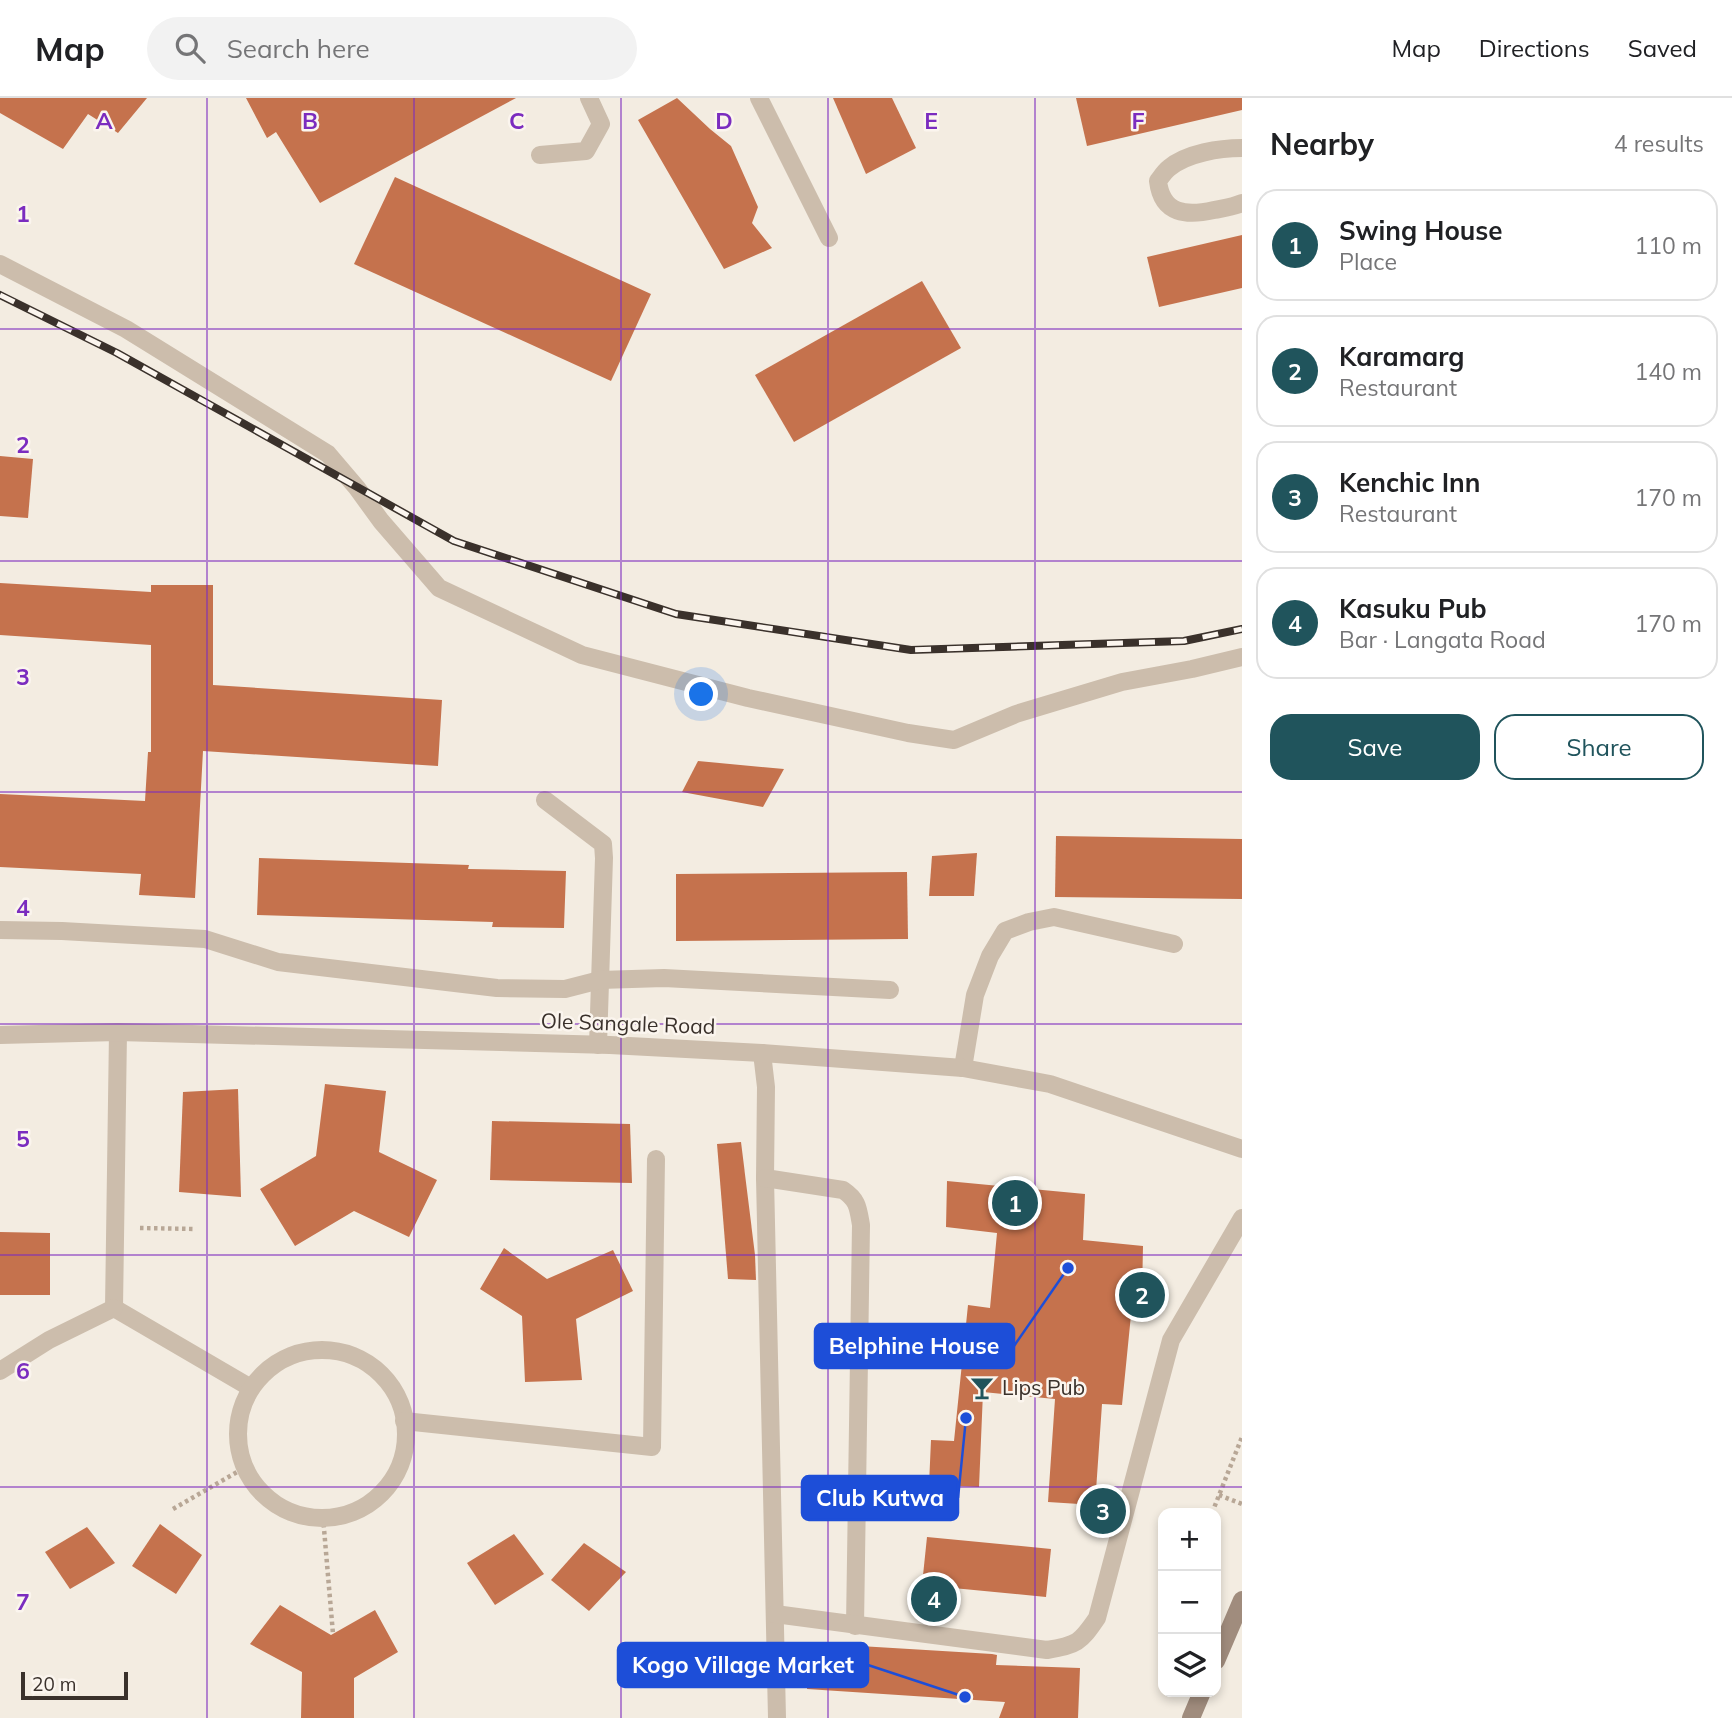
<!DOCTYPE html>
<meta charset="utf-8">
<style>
:root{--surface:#fff;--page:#f2f2f2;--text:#202124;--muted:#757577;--line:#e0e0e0;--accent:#20545c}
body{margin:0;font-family:Mulish,sans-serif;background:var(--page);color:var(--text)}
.controls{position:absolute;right:21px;bottom:21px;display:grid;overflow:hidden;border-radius:14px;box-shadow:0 4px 10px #0003}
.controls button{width:63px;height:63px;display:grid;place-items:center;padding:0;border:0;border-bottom:2px solid var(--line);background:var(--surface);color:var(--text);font:35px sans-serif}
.scale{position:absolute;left:21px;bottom:18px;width:107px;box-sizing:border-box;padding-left:7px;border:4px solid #3a312b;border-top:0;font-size:19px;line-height:24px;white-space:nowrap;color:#3a312b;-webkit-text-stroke:5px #fbf5ee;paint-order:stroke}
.you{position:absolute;left:702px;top:597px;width:24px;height:24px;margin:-18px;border:5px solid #fff;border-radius:50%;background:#1a73e8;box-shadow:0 0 0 10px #1a73e833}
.badge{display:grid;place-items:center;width:46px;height:46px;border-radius:50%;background:var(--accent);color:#fff;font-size:23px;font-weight:700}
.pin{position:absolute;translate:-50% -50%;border:4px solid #fff;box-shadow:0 2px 7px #0006}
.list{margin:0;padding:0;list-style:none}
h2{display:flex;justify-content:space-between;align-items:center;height:91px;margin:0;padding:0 28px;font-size:30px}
h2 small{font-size:23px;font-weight:400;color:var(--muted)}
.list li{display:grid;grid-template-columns:46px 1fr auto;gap:21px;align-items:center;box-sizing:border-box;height:112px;margin:0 14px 14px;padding:0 14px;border:2px solid var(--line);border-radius:21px}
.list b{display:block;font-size:26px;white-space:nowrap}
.list p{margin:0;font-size:23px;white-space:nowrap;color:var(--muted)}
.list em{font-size:23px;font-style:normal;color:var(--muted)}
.actions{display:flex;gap:14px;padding:21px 28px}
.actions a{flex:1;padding:16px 0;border:2px solid var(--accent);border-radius:21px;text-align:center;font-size:24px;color:var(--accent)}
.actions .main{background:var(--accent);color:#fff}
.icon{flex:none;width:38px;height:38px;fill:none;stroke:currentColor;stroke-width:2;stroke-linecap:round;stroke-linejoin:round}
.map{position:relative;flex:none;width:1242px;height:1620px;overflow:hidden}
header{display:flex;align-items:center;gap:42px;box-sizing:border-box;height:98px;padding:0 35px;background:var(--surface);border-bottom:2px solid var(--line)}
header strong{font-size:33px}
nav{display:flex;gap:38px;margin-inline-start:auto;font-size:24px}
.search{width:490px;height:63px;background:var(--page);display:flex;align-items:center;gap:18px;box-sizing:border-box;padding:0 24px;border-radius:38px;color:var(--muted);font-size:26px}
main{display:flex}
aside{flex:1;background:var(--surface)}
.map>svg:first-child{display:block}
</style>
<header>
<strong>Map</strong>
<div class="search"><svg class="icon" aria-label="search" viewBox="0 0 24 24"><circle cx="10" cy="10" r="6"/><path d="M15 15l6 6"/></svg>Search here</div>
<nav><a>Map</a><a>Directions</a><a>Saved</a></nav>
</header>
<main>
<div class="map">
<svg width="1242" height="1620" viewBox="0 0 1242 1620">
<rect width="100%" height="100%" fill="#f3ece1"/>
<g fill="#c5724d">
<path d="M 0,0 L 147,0 L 118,35 L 88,16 L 63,51 L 0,15 Z"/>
<path d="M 246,0 L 516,0 L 320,105 L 276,34 L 267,40 Z"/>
<path d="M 677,0 L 710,31 L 731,48 L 758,109 L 752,125 L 772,150 L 724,171 L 638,22 Z"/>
<path d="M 833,0 L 892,0 L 916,50 L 866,76 Z"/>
<path d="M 1076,0 L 1242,0 L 1242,12 L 1087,48 Z"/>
<path d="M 395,79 L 651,196 L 611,283 L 354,166 Z"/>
<path d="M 1242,137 L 1242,190 L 1159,209 L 1147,159 Z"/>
<path d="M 922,183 L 961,250 L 794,344 L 755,277 Z"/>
<path d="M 0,358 L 33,361 L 28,420 L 0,418 Z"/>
<path d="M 0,485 L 151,494 L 151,487 L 213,487 L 213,587 L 442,602 L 438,668 L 203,653 L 195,800 L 139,797 L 141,776 L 0,769 L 0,696 L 145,703 L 148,654 L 151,654 L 151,547 L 0,537 Z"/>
<path d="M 698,663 L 784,671 L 763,709 L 682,694 Z"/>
<path d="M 1056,738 L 1242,741 L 1242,801 L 1055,799 Z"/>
<path d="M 977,755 L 974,798 L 929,798 L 932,758 Z"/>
<path d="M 259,760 L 469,767 L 468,771 L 566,773 L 564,830 L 492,829 L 493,824 L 257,817 Z"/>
<path d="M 907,774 L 908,841 L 676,843 L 676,776 Z"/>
<path d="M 325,986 L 386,993 L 379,1054 L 437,1082 L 409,1139 L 354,1113 L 295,1148 L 260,1091 L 316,1058 Z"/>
<path d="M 238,991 L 241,1099 L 179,1094 L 183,994 Z"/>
<path d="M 492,1023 L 630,1026 L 632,1085 L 490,1082 Z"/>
<path d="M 741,1044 L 755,1157 L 756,1182 L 728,1181 L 717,1046 Z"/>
<path d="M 947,1083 L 1085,1096 L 1083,1142 L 1143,1148 L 1142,1197 L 1133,1197 L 1122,1307 L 1102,1306 L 1095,1407 L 1048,1404 L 1055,1301 L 983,1294 L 979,1389 L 929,1387 L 931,1342 L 954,1343 L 968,1207 L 990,1210 L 997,1135 L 946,1129 Z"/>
<path d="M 0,1134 L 50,1135 L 50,1197 L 0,1197 Z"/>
<path d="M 504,1150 L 547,1181 L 613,1152 L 633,1193 L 576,1221 L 582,1282 L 525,1284 L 522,1218 L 480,1191 Z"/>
<path d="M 160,1426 L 202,1457 L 176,1496 L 132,1468 Z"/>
<path d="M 87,1429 L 115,1465 L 70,1491 L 45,1454 Z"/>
<path d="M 514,1436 L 544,1476 L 495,1507 L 467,1465 Z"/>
<path d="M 927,1439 L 1051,1451 L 1046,1499 L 922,1487 Z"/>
<path d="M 584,1445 L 626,1474 L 589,1513 L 551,1482 Z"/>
<path d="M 280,1507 L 331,1537 L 375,1512 L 398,1554 L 354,1580 L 354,1620 L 301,1620 L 302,1574 L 250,1546 Z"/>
<path d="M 810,1545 L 992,1556 L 997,1557 L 996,1567 L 1080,1570 L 1078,1620 L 999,1620 L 1005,1604 L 807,1591 Z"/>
</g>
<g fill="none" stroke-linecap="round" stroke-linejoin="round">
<g stroke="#b8a796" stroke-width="4.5" stroke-dasharray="3.5 3.5" stroke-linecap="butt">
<path d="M 140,1130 L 196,1131"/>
<path d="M 1219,1397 L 1242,1406"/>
<path d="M 173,1411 L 244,1370"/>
<path d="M 1212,1415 L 1242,1339"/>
<path d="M 323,1419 L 333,1536"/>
</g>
<g stroke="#ccbdac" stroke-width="18">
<path d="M 759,0 L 829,140"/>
<path d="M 1242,50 C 1220,50 1187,55 1169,70 C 1165,73 1161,79 1158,83 C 1162,117 1187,118 1214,112 C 1224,110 1233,109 1242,105"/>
<path d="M 0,166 L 126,231 L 328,356 L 357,390 L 381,423 L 439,490 L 582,557 L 748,600 L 908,635 L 954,642 L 1016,616 L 1122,584 L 1192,571 L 1242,559"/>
<path d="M 545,702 L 603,746 L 604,760 L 598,947"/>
<path d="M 0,832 L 62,833 L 205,841 L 278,864 L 497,890 L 565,891 L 600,882 L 664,880 L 890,892"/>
<path d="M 762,955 L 766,989 L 765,1080 L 777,1620"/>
<path d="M 963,970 L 975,897 L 990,858 L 1005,833 L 1029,824 L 1054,819 L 1174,846"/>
<path d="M 765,1080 L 843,1092 C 858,1102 858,1110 861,1127 L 855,1528"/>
<path d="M 114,1210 L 118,934"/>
<path d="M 114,1210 L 251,1290"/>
<circle cx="322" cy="1336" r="84"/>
<path d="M 0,1273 L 49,1242 L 114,1210"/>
<path d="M 404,1323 L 652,1349 L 656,1061"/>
<path d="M 775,1516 L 1047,1552 C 1077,1547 1080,1545 1097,1520 L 1171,1242 L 1242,1120"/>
</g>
<g stroke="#ccbdac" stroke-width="18">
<path d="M 540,57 L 586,53 L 601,26 L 589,0"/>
<path d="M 0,937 L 118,934 L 610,947 L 762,955 L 963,970 L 1050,986 L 1242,1051"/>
</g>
<g stroke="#a08c7d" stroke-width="18">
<path d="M 1216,1563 L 1242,1502"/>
<path d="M 1191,1620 L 1202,1594"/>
</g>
<g stroke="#3a312b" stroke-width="8">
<path id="rail" d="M 0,197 L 117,255 L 454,443 L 676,516 L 911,552 L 1184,543 L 1242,531"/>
</g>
<use href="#rail" stroke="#fbf5ee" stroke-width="5" stroke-dasharray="16" stroke-linecap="butt"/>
</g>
<path fill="none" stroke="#7b2cbf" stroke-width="2" stroke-opacity="0.55" d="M 207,0 L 207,1620M 414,0 L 414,1620M 621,0 L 621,1620M 828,0 L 828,1620M 1035,0 L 1035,1620M 0,231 L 1242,231M 0,463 L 1242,463M 0,694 L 1242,694M 0,926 L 1242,926M 0,1157 L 1242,1157M 0,1389 L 1242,1389"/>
<defs>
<g id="bar-bare" transform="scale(1.89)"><path d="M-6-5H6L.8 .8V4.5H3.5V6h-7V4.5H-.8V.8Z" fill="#20545c" stroke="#fbf5ee" stroke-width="2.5" paint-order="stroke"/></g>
</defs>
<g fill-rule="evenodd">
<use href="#bar-bare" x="982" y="1290"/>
</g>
<g text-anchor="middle" stroke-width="5" stroke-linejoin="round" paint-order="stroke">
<g font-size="21" fill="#3a312b" stroke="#fbf5ee">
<text transform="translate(628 926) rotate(2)" y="7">Ole Sangale Road</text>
</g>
<g font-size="21" fill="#3a312b" stroke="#fbf5ee" text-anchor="start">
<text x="1002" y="1297">Lips Pub</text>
</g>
</g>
<g font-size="23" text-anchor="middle" font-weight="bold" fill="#7b2cbf" stroke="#fbf5ee" stroke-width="5" stroke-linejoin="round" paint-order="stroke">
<text x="104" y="31">A</text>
<text x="310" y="31">B</text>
<text x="517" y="31">C</text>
<text x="724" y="31">D</text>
<text x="931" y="31">E</text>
<text x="1138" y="31">F</text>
<text x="23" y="124">1</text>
<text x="23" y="355">2</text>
<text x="23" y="587">3</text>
<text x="23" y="818">4</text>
<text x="23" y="1049">5</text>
<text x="23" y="1281">6</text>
<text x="23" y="1512">7</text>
</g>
<path fill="none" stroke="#1d4ed8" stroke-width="2.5" d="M1068 1170L1014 1248M966 1320L958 1400M965 1599L868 1567"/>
<g fill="#1d4ed8" stroke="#fbf5ee" stroke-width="2.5">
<circle cx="1068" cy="1170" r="7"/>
<circle cx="966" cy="1320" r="7"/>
<circle cx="965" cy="1599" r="7"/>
</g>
<g fill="#1d4ed8" stroke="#1d4ed8" stroke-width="2.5">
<rect x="815" y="1226" width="199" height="44" rx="7"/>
<rect x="802" y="1378" width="156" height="44" rx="7"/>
<rect x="618" y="1545" width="250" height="44" rx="7"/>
</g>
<g font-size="23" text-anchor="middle" font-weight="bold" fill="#fff">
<text x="914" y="1256">Belphine House</text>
<text x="880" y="1408">Club Kutwa</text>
<text x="743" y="1575">Kogo Village Market</text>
</g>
</svg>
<div class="controls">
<button>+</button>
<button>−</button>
<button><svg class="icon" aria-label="layers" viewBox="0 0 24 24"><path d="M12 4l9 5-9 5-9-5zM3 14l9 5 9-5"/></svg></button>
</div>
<div class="scale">20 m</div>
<div class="you"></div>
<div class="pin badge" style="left:1015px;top:1105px">1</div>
<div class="pin badge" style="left:1142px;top:1197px">2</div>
<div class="pin badge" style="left:1103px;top:1413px">3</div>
<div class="pin badge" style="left:934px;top:1501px">4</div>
</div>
<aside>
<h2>Nearby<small>4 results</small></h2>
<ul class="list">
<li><span class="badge">1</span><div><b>Swing House</b><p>Place</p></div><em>110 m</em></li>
<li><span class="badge">2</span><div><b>Karamarg</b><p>Restaurant</p></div><em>140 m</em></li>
<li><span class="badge">3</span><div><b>Kenchic Inn</b><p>Restaurant</p></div><em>170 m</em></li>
<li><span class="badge">4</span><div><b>Kasuku Pub</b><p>Bar · Langata Road</p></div><em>170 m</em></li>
</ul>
<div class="actions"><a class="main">Save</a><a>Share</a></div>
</aside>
</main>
